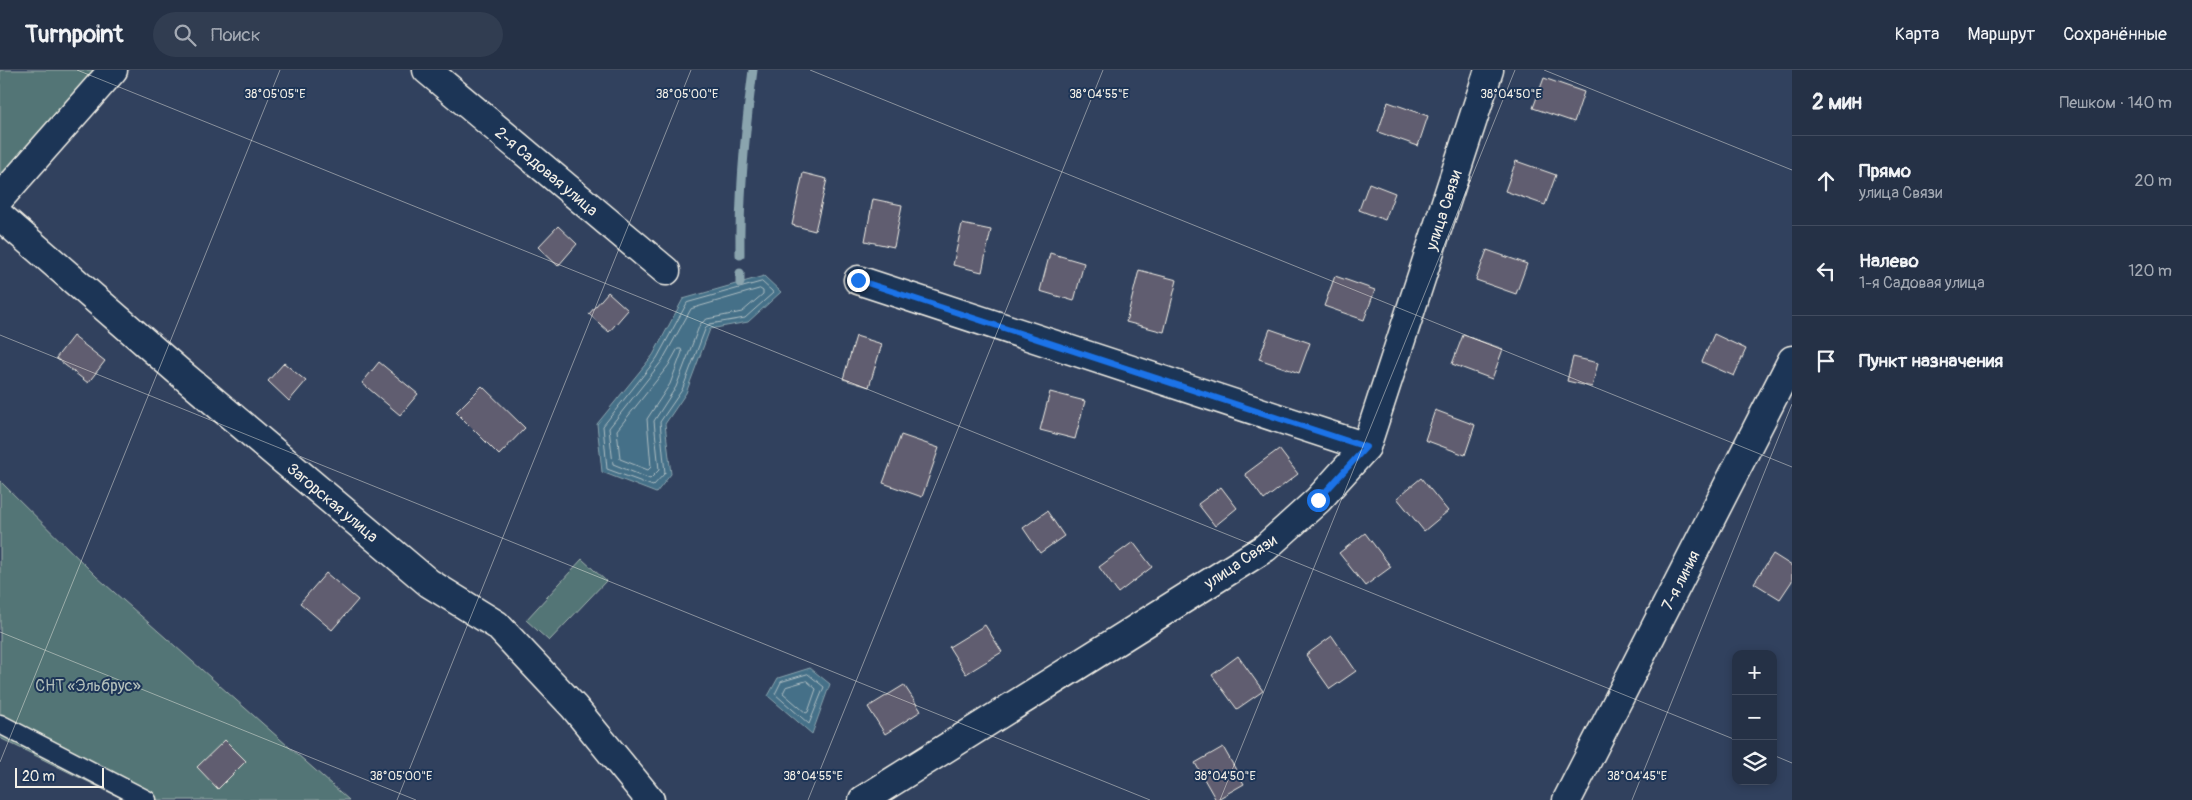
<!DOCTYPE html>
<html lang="ru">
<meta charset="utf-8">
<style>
:root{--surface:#253146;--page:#313d51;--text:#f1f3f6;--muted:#a3a9b3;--line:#424c5f}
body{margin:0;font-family:Pangolin,sans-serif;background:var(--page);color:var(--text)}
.controls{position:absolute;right:15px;bottom:15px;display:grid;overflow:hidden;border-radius:10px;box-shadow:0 2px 8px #0003}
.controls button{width:45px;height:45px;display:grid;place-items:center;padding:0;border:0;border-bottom:1px solid var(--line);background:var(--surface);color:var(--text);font:25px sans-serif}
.scale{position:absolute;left:15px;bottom:12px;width:89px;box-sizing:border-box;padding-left:5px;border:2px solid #f4f1e8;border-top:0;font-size:14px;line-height:18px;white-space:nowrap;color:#f4f1e8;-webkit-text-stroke:4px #1d3557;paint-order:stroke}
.stop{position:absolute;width:15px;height:15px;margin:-11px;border:4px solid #1a73e8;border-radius:50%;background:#fff}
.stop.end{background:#1a73e8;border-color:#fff;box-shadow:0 1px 5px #0008}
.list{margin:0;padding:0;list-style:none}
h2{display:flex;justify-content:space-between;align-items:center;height:65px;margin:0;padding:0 20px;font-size:21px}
h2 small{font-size:16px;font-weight:400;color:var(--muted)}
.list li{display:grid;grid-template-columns:32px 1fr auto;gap:15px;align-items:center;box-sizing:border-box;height:90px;padding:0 20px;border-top:1px solid var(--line)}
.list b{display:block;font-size:19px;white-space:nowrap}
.list p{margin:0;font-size:16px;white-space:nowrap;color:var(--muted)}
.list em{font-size:16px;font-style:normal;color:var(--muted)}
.icon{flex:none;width:28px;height:28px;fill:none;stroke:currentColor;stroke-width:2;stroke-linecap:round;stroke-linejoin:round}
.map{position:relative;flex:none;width:1792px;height:730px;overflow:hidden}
header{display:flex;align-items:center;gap:30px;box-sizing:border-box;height:70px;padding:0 25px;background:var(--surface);border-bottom:1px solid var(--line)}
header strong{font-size:24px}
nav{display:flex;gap:28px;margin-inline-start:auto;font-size:18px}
.search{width:350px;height:45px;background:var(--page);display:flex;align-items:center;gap:12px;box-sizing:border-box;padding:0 18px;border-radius:28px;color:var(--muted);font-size:19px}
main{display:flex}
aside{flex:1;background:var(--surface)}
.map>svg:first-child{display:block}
</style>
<header>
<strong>Turnpoint</strong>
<div class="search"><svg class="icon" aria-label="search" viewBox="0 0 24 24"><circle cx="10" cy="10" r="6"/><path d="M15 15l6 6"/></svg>Поиск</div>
<nav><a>Карта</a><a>Маршрут</a><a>Сохранённые</a></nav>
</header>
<main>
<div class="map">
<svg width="1792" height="730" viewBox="0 0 1792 730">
<rect width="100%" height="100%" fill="#31415e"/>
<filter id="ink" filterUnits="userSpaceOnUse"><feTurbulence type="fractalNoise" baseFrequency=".02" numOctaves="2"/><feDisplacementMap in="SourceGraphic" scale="10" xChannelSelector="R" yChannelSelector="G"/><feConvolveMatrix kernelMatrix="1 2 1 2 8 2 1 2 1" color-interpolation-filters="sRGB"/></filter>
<g filter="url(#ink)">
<g fill="#527576" stroke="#a3b3af">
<path d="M 0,0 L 112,0 L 0,127 Z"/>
<path d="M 0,411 L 97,507 L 349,730 L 125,730 L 0,668 Z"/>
<path d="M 582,489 L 606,511 L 549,571 L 526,550 Z"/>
</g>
<g fill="#447088" stroke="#8aa4ae">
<path d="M 764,206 L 781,222 L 748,252 L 710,259 L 686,323 L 665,354 L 671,404 L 656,423 L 602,402 L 597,354 L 653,285 L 683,229 Z"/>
<path d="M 810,598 L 830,614 L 812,664 L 768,626 L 778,608 Z"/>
</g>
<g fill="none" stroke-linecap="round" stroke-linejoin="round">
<g stroke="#aebdc2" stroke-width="1">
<path d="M 762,212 L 772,221 L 773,223 L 745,248 L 710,254 L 706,257 L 682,320 L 660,352 L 665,403 L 653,416 L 607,399 L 603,356 L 657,288 L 687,233 Z"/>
<path d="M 760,219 L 763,221 L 763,224 L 742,242 L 707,249 L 700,254 L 676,317 L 654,351 L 659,400 L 650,409 L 613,394 L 609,358 L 662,291 L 691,239 Z"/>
<path d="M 678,279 L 681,279 L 682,282 L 670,314 L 647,349 L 651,397 L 648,400 L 620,389 L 617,360 L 668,296 Z"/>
<path d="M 808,604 L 824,617 L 809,654 L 775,624 L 781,612 Z"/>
<path d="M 807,611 L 816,619 L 808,642 L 806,643 L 783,623 L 786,617 Z"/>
</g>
<g stroke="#8aa4ae" stroke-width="9">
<path d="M 740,185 C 739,123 745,61 753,0"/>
<path d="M 740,203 L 740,213"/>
</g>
</g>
<g fill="#615d6f" stroke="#f4f1e8">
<path d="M 1544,8 L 1584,22 L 1574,52 L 1533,38 Z"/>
<path d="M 1388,32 L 1428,46 L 1418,76 L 1378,62 Z"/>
<path d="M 1516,91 L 1556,105 L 1545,135 L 1505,121 Z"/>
<path d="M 803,103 L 827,109 L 815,161 L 792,155 Z"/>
<path d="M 1369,113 L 1395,123 L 1385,150 L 1359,140 Z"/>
<path d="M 873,129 L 902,135 L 894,177 L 865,171 Z"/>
<path d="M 962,154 L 991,160 L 982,202 L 953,195 Z"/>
<path d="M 558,156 L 577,174 L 558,196 L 538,177 Z"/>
<path d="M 1487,180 L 1527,194 L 1516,224 L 1476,210 Z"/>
<path d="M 1050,183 L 1084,193 L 1074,231 L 1040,221 Z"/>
<path d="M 1139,200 L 1177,210 L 1164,262 L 1126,252 Z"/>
<path d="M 1335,206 L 1375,220 L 1364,250 L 1324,236 Z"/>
<path d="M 608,222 L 628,240 L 609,262 L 589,244 Z"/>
<path d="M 1270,259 L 1310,273 L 1299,303 L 1259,289 Z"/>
<path d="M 1714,264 L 1746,279 L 1734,306 L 1702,292 Z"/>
<path d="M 1463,265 L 1503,279 L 1492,309 L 1452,294 Z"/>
<path d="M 73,266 L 105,291 L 88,313 L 56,288 Z"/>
<path d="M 856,266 L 882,274 L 869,317 L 843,309 Z"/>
<path d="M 1573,287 L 1598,293 L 1592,317 L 1567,311 Z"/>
<path d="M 379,292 L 418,324 L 400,345 L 362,313 Z"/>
<path d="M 284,293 L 306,311 L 289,331 L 268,311 Z"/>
<path d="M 482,316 L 525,358 L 499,385 L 456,342 Z"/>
<path d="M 1050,322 L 1085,331 L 1075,369 L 1040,360 Z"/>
<path d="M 1435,340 L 1475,355 L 1465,385 L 1425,370 Z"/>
<path d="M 901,365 L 939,378 L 922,427 L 883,413 Z"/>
<path d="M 1279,379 L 1298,404 L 1264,430 L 1245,404 Z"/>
<path d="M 1421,408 L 1448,441 L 1424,461 L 1397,428 Z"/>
<path d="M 1221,417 L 1237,438 L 1215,456 L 1198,434 Z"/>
<path d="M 1047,441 L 1064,466 L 1040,483 L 1023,458 Z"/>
<path d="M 1365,463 L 1391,497 L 1365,516 L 1339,483 Z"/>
<path d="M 1133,472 L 1152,497 L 1118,523 L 1099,497 Z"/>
<path d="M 1773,484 L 1792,496 L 1792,511 L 1780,529 L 1754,513 Z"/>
<path d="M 326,503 L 358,530 L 332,560 L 300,533 Z"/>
<path d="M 985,555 L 1002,582 L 966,604 L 949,577 Z"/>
<path d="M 1332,566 L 1356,601 L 1330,619 L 1306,585 Z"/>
<path d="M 1238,586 L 1263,621 L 1237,639 L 1212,605 Z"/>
<path d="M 904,615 L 921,641 L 885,664 L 868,637 Z"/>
<path d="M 225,670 L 246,691 L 218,719 L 197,697 Z"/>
<path d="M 1223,677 L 1244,714 L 1216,730 L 1195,693 Z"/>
</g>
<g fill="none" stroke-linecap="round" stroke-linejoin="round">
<g stroke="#f4f1e8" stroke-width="21">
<path id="lane" d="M 0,654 L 147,730"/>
</g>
<g stroke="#f4f1e8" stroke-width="31">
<g id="street">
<path d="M 427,0 L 666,201"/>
<path d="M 0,128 L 113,0"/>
<path d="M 0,146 L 178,301 L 429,513 L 497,555 L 574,637 L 650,730"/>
<path d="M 858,210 L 1366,377"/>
<path d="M 863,730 L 1265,478 L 1318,430 L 1366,377 L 1489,0"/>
<path d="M 1567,730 L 1792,290"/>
</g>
</g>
<use href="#lane" stroke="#1d3557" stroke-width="18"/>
<use href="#street" stroke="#1d3557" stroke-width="28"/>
</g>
</g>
<g fill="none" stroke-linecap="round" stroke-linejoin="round" filter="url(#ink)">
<path stroke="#1a73e8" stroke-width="6" d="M 858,210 L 1366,377 L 1318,430"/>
</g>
<path fill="none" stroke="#f4f1e8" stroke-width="1" stroke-opacity="0.45" d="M 77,0 L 1736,670M 810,0 L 1792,397M 1544,0 L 1792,100M 0,265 L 1150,730M 0,562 L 416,730M 1773,685 L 1792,693M 0,692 L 280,0M 397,730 L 691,0M 808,730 L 1103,0M 1220,730 L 1515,0M 1632,730 L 1792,334"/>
<g text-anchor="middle" stroke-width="4" stroke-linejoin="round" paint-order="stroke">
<g font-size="16" fill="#f4f1e8" stroke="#1d3557">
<text transform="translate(547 101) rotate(40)" y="6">2-я Садовая улица</text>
<text transform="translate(1443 140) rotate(-72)" y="6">улица Связи</text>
<text transform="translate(333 432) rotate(40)" y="6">Загорская улица</text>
<text transform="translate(1240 491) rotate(-34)" y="6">улица Связи</text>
<text transform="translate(1680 510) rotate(-63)" y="6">7-я линия</text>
</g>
<g font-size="16" fill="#b3bfba" stroke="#1d3557">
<text x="88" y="621">СНТ «Эльбрус»</text>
</g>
</g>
<g font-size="12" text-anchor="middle" fill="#f4f1e8" stroke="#1d3557" stroke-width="4" stroke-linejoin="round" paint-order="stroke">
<text x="687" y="28">38°05'00"E</text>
<text x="275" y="28">38°05'05"E</text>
<text x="1099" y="28">38°04'55"E</text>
<text x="1511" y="28">38°04'50"E</text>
<text x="401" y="710">38°05'00"E</text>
<text x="813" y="710">38°04'55"E</text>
<text x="1225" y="710">38°04'50"E</text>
<text x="1637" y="710">38°04'45"E</text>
</g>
</svg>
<div class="controls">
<button>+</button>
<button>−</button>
<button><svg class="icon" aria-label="layers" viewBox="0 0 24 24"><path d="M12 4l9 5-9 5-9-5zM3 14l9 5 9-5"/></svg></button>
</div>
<div class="scale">20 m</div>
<div class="stop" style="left:1318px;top:430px"></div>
<div class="stop end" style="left:858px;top:210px"></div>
</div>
<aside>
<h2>2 мин<small>Пешком · 140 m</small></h2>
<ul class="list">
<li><svg class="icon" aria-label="ahead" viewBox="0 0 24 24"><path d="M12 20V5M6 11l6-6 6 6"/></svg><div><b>Прямо</b><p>улица Связи</p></div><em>20 m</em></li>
<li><svg class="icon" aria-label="left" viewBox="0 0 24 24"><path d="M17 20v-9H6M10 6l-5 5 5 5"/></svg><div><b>Налево</b><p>1-я Садовая улица</p></div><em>120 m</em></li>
<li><svg class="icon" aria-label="arrive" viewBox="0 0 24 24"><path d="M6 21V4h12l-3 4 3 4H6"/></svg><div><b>Пункт назначения</b></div></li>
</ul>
</aside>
</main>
